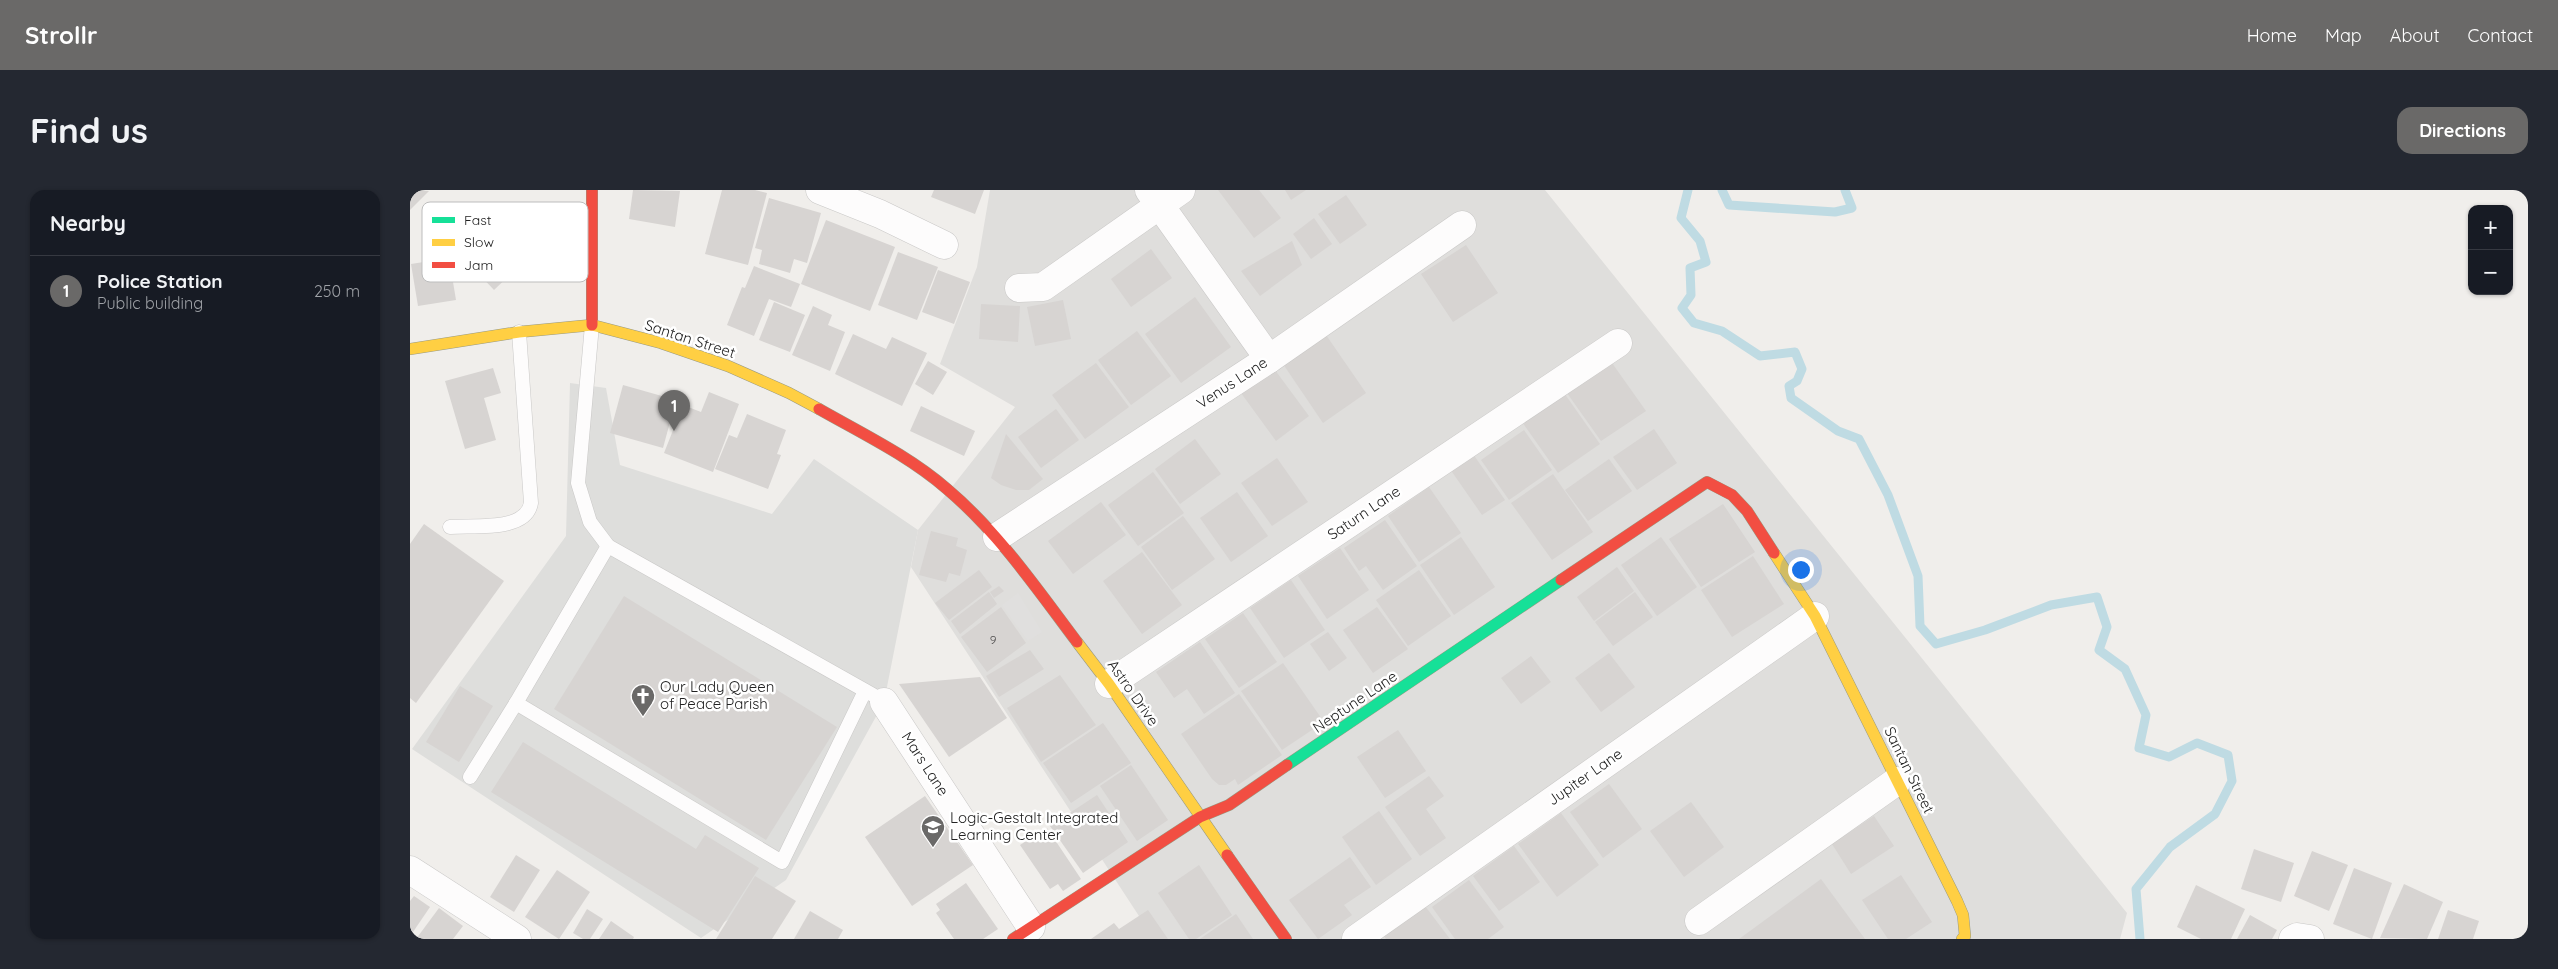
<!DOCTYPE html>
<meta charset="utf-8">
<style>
:root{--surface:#171b24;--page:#242831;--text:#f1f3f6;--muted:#9ea1a6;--line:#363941;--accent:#6a6968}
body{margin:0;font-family:Quicksand,sans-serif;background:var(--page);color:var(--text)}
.controls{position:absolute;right:15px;top:15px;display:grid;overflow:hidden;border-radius:10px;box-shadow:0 1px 4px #0004}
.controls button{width:45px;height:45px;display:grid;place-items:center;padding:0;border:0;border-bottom:1px solid var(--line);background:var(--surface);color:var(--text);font:25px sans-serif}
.you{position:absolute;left:1390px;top:379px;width:18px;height:18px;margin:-12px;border:4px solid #fff;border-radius:50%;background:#1a73e8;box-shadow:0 0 0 8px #1a73e833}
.badge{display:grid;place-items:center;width:32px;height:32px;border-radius:50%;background:var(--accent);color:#fff;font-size:16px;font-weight:700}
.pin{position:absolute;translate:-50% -41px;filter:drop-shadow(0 1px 2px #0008)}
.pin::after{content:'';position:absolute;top:26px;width:18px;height:15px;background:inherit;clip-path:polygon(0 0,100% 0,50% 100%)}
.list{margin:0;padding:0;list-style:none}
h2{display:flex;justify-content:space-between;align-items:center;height:65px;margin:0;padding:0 20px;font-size:21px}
h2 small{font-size:16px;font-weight:400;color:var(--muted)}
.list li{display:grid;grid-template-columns:32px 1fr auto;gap:15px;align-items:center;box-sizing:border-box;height:70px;padding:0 20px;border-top:1px solid var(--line)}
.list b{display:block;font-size:19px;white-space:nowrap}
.list p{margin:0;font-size:16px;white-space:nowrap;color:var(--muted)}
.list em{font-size:16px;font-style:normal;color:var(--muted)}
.map{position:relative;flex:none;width:2118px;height:749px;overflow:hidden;border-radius:15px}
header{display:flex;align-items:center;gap:30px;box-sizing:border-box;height:70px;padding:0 25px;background:var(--accent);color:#fff}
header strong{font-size:24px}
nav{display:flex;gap:28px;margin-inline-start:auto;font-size:18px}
.intro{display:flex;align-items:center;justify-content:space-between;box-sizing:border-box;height:120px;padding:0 30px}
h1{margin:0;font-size:35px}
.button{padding:12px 22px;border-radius:15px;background:var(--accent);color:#fff;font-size:18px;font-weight:700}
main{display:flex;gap:30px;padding:0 30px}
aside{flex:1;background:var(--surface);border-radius:15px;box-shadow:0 1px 4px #0004}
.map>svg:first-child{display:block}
</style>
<header>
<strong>Strollr</strong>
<nav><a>Home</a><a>Map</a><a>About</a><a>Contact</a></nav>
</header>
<div class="intro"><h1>Find us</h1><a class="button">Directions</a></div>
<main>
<aside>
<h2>Nearby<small></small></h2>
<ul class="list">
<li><span class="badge">1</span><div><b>Police Station</b><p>Public building</p></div><em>250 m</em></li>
</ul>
</aside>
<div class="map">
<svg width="2118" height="749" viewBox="0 0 2118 749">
<rect width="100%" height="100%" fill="#f0eeeb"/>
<path fill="#dfdedc" d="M 580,0 L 1135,0 L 1717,723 L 1710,749 L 744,749 L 501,377 L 508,340 L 605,217 L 530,174 L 567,77 Z"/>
<path fill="#dededc" d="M 160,193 L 196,198 L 210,275 L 362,324 L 404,269 L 508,340 L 474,512 L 376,690 L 291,748 L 2,559 L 156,346 Z"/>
<path fill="#e0dfde" d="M 608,403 L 632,442 L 618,451 L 592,415 Z"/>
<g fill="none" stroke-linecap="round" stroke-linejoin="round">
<g stroke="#bfdbe3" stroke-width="9">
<path d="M 1278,0 L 1271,28 L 1290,51 L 1296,72 L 1280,78 L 1281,105 L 1272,118 L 1284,133 L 1312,141 L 1350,166 L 1385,162 L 1392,179 L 1387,191 L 1379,196 L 1381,208 L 1428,241 L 1449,249 L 1478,305 L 1508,386 L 1510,436 L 1526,454 L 1575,440 L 1641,415 L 1687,407 L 1697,437 L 1689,460 L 1715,479 L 1736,525 L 1729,558 L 1759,567 L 1787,553 L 1818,565 L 1822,591 L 1805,624 L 1760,657 L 1726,699 L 1730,749"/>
<path d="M 1312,0 L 1319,15 L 1425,22 L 1442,18 L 1435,0"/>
</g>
</g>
<g fill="#d7d4d2">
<path d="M 0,0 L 19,1 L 0,20 Z"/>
<path d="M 223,0 L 270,1 L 265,37 L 219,29 Z"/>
<path d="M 312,0 L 345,0 L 357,3 L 338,75 L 295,64 Z"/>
<path d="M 524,0 L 574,0 L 565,24 L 521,7 Z"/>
<path d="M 808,0 L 849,0 L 871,28 L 844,48 Z"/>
<path d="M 875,0 L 896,0 L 881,10 Z"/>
<path d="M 936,5 L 957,35 L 930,54 L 908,24 Z"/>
<path d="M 359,8 L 411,23 L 397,73 L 384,69 L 380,83 L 349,74 L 352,60 L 345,58 Z"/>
<path d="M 904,28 L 922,54 L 901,69 L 883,44 Z"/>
<path d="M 416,30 L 485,57 L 460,121 L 391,94 Z"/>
<path d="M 73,44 L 106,79 L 84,100 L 51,65 Z"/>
<path d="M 882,51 L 892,75 L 850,106 L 831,81 Z"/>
<path d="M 1056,55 L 1088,103 L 1043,132 L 1011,84 Z"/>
<path d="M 741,59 L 762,88 L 721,117 L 701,89 Z"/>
<path d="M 488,62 L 528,77 L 507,130 L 468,115 Z"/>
<path d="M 39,68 L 46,110 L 8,116 L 1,74 Z"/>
<path d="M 344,76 L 390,94 L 381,117 L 359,109 L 344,146 L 317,135 L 332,97 L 335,98 Z"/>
<path d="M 528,80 L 560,92 L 544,134 L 512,122 Z"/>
<path d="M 785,107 L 821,157 L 771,193 L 735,144 Z"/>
<path d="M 653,110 L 661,149 L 625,156 L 617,117 Z"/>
<path d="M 364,112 L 395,125 L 380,162 L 349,150 Z"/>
<path d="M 571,114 L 610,116 L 608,152 L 569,149 Z"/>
<path d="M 403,116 L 422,125 L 418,135 L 435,142 L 420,181 L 382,165 Z"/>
<path d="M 727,141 L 761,186 L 721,215 L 688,170 Z"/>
<path d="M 914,142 L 956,203 L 913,233 L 871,171 Z"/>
<path d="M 443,144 L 476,159 L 482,147 L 517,163 L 492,216 L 425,184 Z"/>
<path d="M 518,171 L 537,182 L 523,205 L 505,194 Z"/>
<path d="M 686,173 L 719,217 L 675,249 L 642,205 Z"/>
<path d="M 1202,173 L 1236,221 L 1191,251 L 1157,203 Z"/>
<path d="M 83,178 L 91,203 L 74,208 L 86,250 L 55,259 L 35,191 Z"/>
<path d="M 865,180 L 899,226 L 866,251 L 831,203 Z"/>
<path d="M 213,195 L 266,210 L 253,258 L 200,243 Z"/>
<path d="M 1152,200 L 1190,254 L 1148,283 L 1110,229 Z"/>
<path d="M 299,202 L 329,214 L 303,282 L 254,263 L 273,215 L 291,222 Z"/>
<path d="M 511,216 L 565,241 L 554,266 L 500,241 Z"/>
<path d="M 646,219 L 669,250 L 631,278 L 608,247 Z"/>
<path d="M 337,224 L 376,240 L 367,264 L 371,265 L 358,299 L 305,279 L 319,245 L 327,248 Z"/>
<path d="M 1244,239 L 1267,273 L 1227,300 L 1203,267 Z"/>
<path d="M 1114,240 L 1142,280 L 1099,310 L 1071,270 Z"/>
<path d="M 596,244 L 633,289 L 619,300 L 606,300 L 591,295 L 581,288 Z"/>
<path d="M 785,249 L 811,284 L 770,314 L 745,279 Z"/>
<path d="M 1063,264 L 1095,310 L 1072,325 L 1040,279 Z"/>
<path d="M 867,268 L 898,312 L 862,336 L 831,293 Z"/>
<path d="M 1199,269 L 1222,301 L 1178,331 L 1155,300 Z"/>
<path d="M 743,282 L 774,323 L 728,356 L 698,315 Z"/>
<path d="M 1143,284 L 1183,342 L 1142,370 L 1101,313 Z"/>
<path d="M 1019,297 L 1051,343 L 1009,372 L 978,326 Z"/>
<path d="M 827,302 L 858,346 L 821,372 L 790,328 Z"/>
<path d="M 691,312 L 716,345 L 663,384 L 638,351 Z"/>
<path d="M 1313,314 L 1345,362 L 1291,397 L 1259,349 Z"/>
<path d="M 773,326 L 805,369 L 762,400 L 731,357 Z"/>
<path d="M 975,330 L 1007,376 L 973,400 L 956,376 L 949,381 L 934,358 Z"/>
<path d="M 14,334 L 94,391 L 6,513 L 0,508 L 0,354 Z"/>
<path d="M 521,341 L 548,348 L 546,356 L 557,360 L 550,386 L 539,383 L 536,392 L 509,385 Z"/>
<path d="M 1051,347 L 1085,397 L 1044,425 L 1010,375 Z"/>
<path d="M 1251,347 L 1287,397 L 1247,426 L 1211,375 Z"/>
<path d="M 930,358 L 959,400 L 917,429 L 888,386 Z"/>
<path d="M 732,362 L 772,415 L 732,444 L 693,391 Z"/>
<path d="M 1343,366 L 1374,414 L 1322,447 L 1291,400 Z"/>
<path d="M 1207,377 L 1224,401 L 1184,431 L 1167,407 Z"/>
<path d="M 569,380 L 582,397 L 539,430 L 525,413 Z"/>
<path d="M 1009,380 L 1041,426 L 998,456 L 966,410 Z"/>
<path d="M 881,390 L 915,440 L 874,468 L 840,418 Z"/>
<path d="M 589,396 L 594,401 L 584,408 L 580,402 Z"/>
<path d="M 579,402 L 587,414 L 550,444 L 541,431 Z"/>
<path d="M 1225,402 L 1243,427 L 1203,456 L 1185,432 Z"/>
<path d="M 214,406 L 427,537 L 356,650 L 144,519 Z"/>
<path d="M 591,417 L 616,453 L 577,482 L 551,447 Z"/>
<path d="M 967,417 L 998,459 L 963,483 L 933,440 Z"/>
<path d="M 833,423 L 867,472 L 829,498 L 795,449 Z"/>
<path d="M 918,442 L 937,468 L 919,481 L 900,454 Z"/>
<path d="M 790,452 L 825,503 L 794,524 L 777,499 L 764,508 L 746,482 Z"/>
<path d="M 620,460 L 634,479 L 589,507 L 576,486 Z"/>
<path d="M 1199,463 L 1225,497 L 1191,522 L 1165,488 Z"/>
<path d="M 1121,466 L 1141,492 L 1111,514 L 1091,488 Z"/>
<path d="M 873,473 L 914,532 L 872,560 L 831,501 Z"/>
<path d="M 650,485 L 686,535 L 631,572 L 597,518 Z"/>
<path d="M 570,487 L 597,528 L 539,567 L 489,494 Z"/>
<path d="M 50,496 L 83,516 L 49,572 L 16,552 Z"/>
<path d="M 829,504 L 872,565 L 828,595 L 825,589 L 816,595 L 809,595 L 802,589 L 771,544 Z"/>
<path d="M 693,533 L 721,573 L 661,613 L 633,573 Z"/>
<path d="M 988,540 L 1016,581 L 975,608 L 947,567 Z"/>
<path d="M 113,552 L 286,659 L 295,645 L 349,678 L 308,742 L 81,602 Z"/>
<path d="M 721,575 L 758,630 L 727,651 L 690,596 Z"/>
<path d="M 1019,586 L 1034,606 L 1016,619 L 1036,648 L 1010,666 L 975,617 Z"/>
<path d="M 1199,594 L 1232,639 L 1193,668 L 1160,622 Z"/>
<path d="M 687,605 L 718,652 L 673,683 L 640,636 Z"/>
<path d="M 515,606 L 563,675 L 502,716 L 455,647 Z"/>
<path d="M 1281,612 L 1314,657 L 1274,687 L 1240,641 Z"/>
<path d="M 969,621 L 1002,669 L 966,695 L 932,647 Z"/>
<path d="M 1151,623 L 1189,675 L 1147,707 L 1108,654 Z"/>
<path d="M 1464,626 L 1484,656 L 1441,684 L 1422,654 Z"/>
<path d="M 637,638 L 671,689 L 653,701 L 648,694 L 640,699 L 610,655 Z"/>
<path d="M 1104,656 L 1130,692 L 1089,721 L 1063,686 Z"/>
<path d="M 1844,659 L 1884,673 L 1871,712 L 1831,699 Z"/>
<path d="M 1902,661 L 1938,675 L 1919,721 L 1884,706 Z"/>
<path d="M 106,665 L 130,680 L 104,722 L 80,707 Z"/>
<path d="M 940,667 L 961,697 L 934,715 L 942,725 L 908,749 L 879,710 Z"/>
<path d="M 789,675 L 822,725 L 786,749 L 779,749 L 748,703 Z"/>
<path d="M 1944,678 L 1982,693 L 1962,749 L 1923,734 Z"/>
<path d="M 147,680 L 180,702 L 149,749 L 115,727 Z"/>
<path d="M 1491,685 L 1522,732 L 1496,749 L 1478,749 L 1452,710 Z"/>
<path d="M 345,686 L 386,711 L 362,749 L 306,749 Z"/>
<path d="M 1411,689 L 1455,749 L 1329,749 Z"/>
<path d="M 1059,690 L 1094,737 L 1078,749 L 1045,749 L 1022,717 Z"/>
<path d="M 556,693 L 588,739 L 573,749 L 544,749 L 526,723 L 530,720 L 526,714 Z"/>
<path d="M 1994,694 L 2033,712 L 2017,749 L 1970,748 Z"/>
<path d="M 1786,695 L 1835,719 L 1821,749 L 1791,749 L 1767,737 Z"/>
<path d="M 4,706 L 20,717 L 3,742 L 0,740 L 0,711 Z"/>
<path d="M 1015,716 L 1040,749 L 976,749 L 974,746 Z"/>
<path d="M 29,718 L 53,736 L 43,749 L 6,749 Z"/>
<path d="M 177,719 L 193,729 L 180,749 L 173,749 L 163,743 Z"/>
<path d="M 738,720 L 758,749 L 681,749 L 704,733 L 709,739 Z"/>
<path d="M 2038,720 L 2069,731 L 2063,749 L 2028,749 Z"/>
<path d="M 400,721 L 433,740 L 428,749 L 384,749 Z"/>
<path d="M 826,724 L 843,749 L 790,749 Z"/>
<path d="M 1840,725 L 1867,740 L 1862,749 L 1827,749 Z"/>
<path d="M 201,731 L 224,747 L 223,749 L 189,749 Z"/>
</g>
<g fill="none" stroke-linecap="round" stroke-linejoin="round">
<g stroke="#c9c8c7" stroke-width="15">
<g id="lane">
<path d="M 182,135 L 168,293 L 180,332 L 198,356 L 463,505"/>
<path d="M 40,337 C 64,335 116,342 121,313 L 109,142"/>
<path d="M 198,356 L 106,513 L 372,672 L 455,501"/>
<path d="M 60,587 L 106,513"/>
</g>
</g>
<g stroke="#c9c8c7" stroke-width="29">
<g id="street">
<path d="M 410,0 L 470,24 L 534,55"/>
<path d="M 739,0 L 859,169"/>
<path d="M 609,98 L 633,97 L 771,0"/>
<path d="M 587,347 L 859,169 L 1052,35"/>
<path d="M 699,494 L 1208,153"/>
<path d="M 474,512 L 621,737"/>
<path d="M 0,680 L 107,749"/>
<path d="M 1289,731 L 1487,591"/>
<path d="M 946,749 L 1405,426"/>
<path d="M 1883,749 L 1887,747 L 1900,749"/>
</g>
</g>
<g stroke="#999a82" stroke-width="12">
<path id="fast" d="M 877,575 L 1151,390"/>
</g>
<g stroke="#999a82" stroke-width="12">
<g id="slow">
<path d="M 0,159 L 109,142 L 182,135 L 251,153 L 318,176 L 379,203 L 409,219"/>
<path d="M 1364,363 L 1405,426 L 1547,711 L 1553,725 L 1555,746 L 1552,749"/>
<path d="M 667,452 L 699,494 L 817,665"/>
</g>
</g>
<g stroke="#999a82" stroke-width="12">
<g id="jam">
<path d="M 182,0 L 182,135"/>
<path d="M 409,219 C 453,244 499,266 537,299 C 589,343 627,399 667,452"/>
<path d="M 1151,390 L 1297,292 L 1322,305 L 1337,321 L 1364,363"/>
<path d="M 817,665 L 876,749"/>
<path d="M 603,749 L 790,627 L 819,615 L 877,575"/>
</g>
</g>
<use href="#lane" stroke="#fdfcfc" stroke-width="14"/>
<use href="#street" stroke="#fdfcfc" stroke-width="28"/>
<use href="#fast" stroke="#16e098" stroke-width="11"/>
<use href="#slow" stroke="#ffcf43" stroke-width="11"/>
<use href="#jam" stroke="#f24e42" stroke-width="11"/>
</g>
<defs>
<g id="church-pin" transform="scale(1.25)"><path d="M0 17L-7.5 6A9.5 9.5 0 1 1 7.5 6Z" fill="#6a6968" stroke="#fff"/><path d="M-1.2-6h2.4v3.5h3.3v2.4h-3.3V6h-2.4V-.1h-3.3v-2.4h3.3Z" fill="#fff"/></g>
<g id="school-pin" transform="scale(1.25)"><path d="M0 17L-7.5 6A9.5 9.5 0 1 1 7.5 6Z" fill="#6a6968" stroke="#fff"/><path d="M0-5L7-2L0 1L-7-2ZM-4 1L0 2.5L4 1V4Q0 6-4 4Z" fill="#fff"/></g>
</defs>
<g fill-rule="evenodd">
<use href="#church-pin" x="233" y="506"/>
<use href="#school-pin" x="523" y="637"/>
</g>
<g text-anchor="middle" stroke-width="5" stroke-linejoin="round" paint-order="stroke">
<g font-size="12" fill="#4f4e4e">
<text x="583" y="454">9</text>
</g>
<g font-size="15" fill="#222" stroke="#fff">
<text transform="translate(280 149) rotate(18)" y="5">Santan Street</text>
<text transform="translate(822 193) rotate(-33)" y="5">Venus Lane</text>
<text transform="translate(954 323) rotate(-34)" y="5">Saturn Lane</text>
<text transform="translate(723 503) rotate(55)" y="5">Astro Drive</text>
<text transform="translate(945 512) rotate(-34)" y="5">Neptune Lane</text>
<text transform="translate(515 574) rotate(57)" y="5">Mars Lane</text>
<text transform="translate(1499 580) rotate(64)" y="5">Santan Street</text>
<text transform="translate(1175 587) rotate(-35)" y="5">Jupiter Lane</text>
</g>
<g font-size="15" fill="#222" stroke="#fff" text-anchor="start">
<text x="250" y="502">Our Lady Queen<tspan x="250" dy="17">of Peace Parish</tspan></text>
<text x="540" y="633">Logic-Gestalt Integrated<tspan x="540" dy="17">Learning Center</tspan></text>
</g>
</g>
<rect x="12" y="12" width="166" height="80" rx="8" fill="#fff" stroke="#bdbdbd" stroke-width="1"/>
<rect x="22" y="27" width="23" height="6" fill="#16e098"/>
<rect x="22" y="49" width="23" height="7" fill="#ffcf43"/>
<rect x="22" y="72" width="23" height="6" fill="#f24e42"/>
<g font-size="14" fill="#222">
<text x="54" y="35">Fast</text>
<text x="54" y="57">Slow</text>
<text x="54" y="80">Jam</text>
</g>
</svg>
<div class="controls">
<button>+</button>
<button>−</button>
</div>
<div class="you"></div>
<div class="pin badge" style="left:264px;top:241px">1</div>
</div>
</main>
